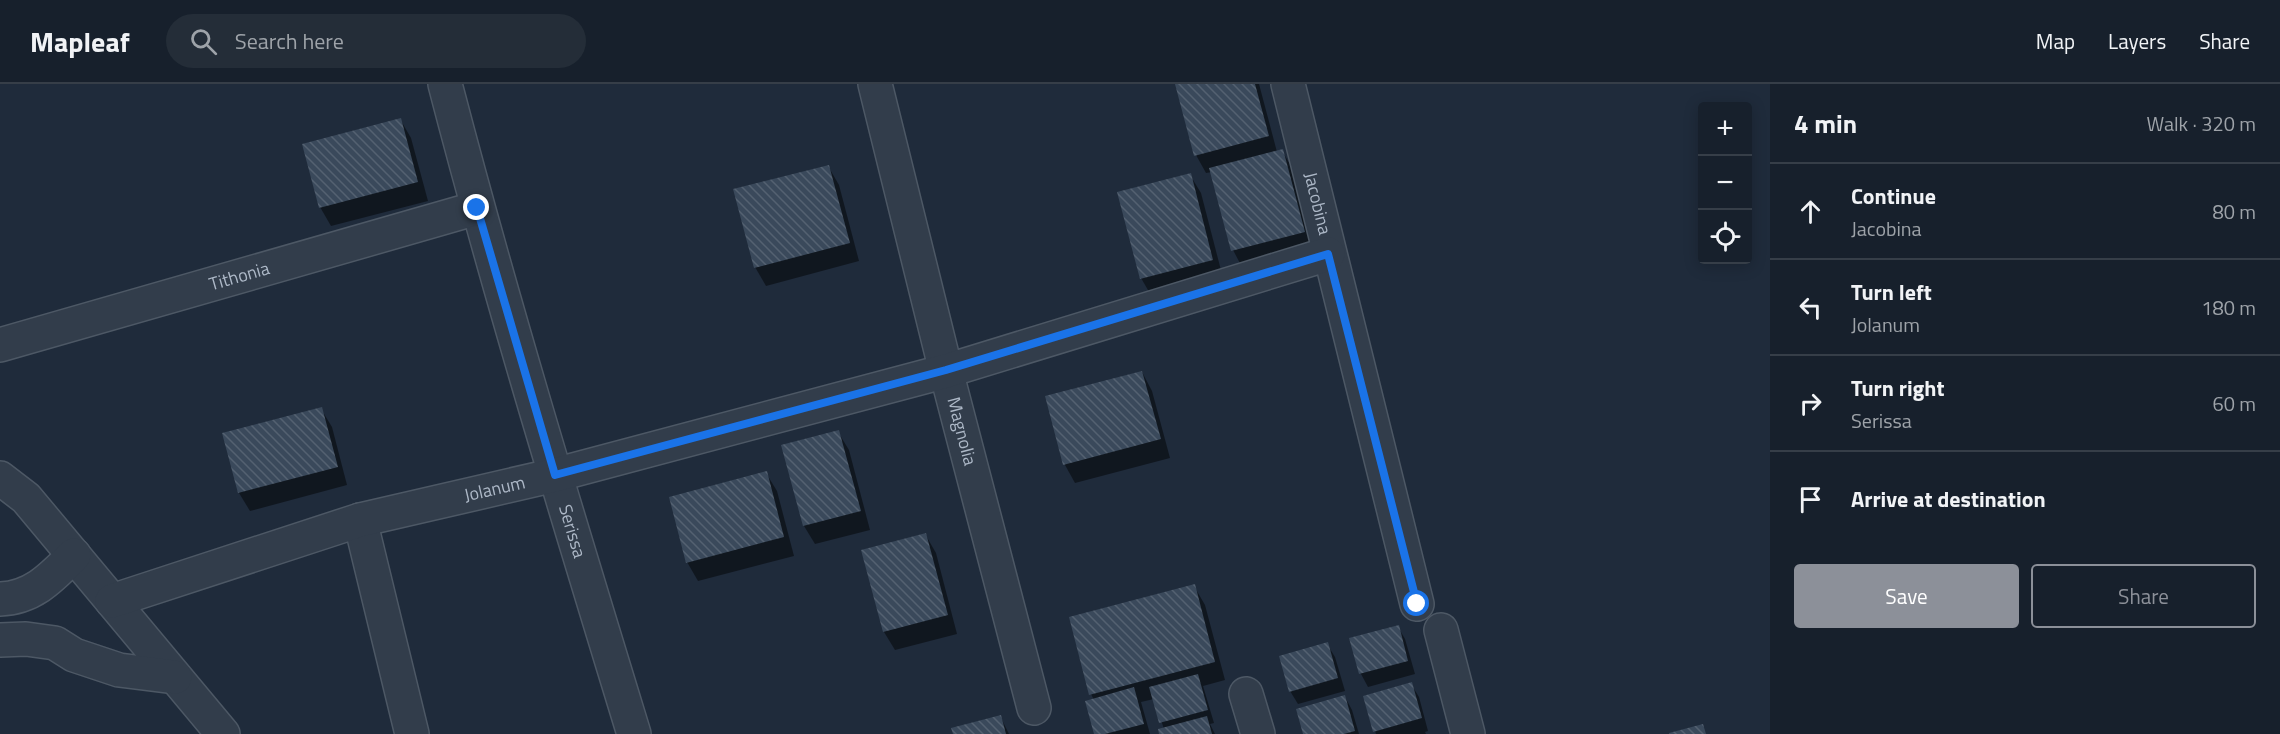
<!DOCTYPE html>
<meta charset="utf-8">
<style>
:root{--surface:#17202c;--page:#242d38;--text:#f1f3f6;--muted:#9ea3a9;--line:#363e48;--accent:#8c9099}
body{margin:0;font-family:"Titillium Web",sans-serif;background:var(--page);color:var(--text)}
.controls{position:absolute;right:18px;top:18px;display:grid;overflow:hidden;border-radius:6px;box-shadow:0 3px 15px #0003}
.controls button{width:54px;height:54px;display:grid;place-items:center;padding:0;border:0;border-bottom:2px solid var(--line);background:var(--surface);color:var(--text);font:30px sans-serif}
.stop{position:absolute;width:18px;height:18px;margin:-14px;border:4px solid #1a73e8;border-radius:50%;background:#fff}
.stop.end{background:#1a73e8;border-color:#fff;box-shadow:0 2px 6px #0008}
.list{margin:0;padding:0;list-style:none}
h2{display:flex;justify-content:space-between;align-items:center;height:78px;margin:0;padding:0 24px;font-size:26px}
h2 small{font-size:20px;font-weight:400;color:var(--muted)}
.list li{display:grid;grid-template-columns:39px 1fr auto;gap:18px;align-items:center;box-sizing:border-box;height:96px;padding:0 24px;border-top:2px solid var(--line)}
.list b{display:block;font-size:22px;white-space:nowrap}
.list p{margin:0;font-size:20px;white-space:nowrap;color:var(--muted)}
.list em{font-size:20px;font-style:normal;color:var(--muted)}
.actions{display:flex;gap:12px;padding:18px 24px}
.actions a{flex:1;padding:14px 0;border:2px solid var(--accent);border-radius:6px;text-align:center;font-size:21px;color:var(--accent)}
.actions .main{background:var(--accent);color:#fff}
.icon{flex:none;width:33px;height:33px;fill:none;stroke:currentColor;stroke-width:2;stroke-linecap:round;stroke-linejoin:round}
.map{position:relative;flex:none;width:1770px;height:650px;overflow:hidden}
header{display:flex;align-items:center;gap:36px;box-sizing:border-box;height:84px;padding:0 30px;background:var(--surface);border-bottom:2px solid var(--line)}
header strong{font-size:28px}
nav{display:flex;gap:33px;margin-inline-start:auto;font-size:21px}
.search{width:420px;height:54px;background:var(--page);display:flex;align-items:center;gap:15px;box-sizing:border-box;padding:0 21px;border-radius:33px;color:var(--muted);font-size:22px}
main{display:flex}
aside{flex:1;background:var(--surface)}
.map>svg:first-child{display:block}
</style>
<header>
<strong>Mapleaf</strong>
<div class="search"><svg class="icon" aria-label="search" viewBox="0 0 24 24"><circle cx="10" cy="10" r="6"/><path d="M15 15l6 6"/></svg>Search here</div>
<nav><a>Map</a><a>Layers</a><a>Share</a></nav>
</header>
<main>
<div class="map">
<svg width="1770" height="650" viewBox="0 0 1770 650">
<defs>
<pattern id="building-back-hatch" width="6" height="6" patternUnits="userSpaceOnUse" patternTransform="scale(1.5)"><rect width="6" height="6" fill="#3a495b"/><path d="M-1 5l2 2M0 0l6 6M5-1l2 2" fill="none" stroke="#546171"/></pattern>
</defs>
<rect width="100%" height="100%" fill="#1f2b3b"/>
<g fill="#0007">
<path d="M 1177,0 L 1259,0 L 1277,68 L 1282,67 L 1293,85 L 1315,166 L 1243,185 L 1233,166 L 1212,88 L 1206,89 L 1196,71 Z"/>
<path d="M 400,35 L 411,54 L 428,117 L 331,142 L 320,123 Z"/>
<path d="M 828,82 L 839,101 L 859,177 L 766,202 L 755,183 Z"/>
<path d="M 1190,91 L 1201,109 L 1223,194 L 1152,213 L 1141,194 Z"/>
<path d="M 1142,288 L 1152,307 L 1170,374 L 1075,399 L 1065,381 L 1047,313 Z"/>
<path d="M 321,325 L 332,343 L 347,401 L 250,427 L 239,409 Z"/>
<path d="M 838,348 L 849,366 L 870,446 L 815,460 L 804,442 Z"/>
<path d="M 766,389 L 777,407 L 794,472 L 698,497 L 687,478 Z"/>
<path d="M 925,450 L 936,469 L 957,550 L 895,566 L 884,548 L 863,467 Z"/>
<path d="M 1194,502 L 1205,521 L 1225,596 L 1203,602 L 1214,639 L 1210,640 L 1215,650 L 1161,650 L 1164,645 L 1154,615 L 1141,618 L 1150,650 L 1096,650 L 1094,616 L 1091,610 Z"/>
<path d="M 1398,543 L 1405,555 L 1415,590 L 1368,603 L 1361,590 L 1351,555 Z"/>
<path d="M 1327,560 L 1335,573 L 1345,607 L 1298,620 L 1290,607 Z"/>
<path d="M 1411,600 L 1419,613 L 1428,647 L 1425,648 L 1426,650 L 1376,650 L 1375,647 Z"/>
<path d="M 1345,613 L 1352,626 L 1359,650 L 1305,650 Z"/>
<path d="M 1000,632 L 1009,650 L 955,650 Z"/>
</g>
<g fill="url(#building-back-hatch)">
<path d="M 1175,0 L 1255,0 L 1269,52 L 1194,72 Z"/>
<path d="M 401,34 L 418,98 L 319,124 L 302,60 Z"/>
<path d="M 1283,65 L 1305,148 L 1231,167 L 1209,84 Z"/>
<path d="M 829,81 L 850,159 L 754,184 L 733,105 Z"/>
<path d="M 1191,89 L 1213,176 L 1140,195 L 1117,108 Z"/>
<path d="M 1142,287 L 1161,355 L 1063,381 L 1045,312 Z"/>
<path d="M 322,323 L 338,383 L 238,409 L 222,349 Z"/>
<path d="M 839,346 L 861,427 L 803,442 L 781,361 Z"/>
<path d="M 767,387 L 784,453 L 686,479 L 669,413 Z"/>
<path d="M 926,449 L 948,531 L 883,548 L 861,466 Z"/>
<path d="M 1195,500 L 1215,578 L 1089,611 L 1069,533 Z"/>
<path d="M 1399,541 L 1408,577 L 1359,590 L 1349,554 Z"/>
<path d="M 1328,558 L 1338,594 L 1289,608 L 1279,572 Z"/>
<path d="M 1198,590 L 1208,626 L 1159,639 L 1149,603 Z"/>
<path d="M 1412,598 L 1422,634 L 1373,648 L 1363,612 Z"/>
<path d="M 1134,603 L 1144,640 L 1105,650 L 1094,650 L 1085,617 Z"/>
<path d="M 1345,611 L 1355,647 L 1344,650 L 1303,650 L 1296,625 Z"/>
<path d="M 1001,631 L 1006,650 L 953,650 L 951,644 Z"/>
<path d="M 1207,632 L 1212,650 L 1159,650 L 1158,645 Z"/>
<path d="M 1703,640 L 1706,650 L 1669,650 L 1669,649 Z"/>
</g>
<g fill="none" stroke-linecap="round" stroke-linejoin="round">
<g stroke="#4d5865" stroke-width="36">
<g id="minor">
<path id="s1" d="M 445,0 C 502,219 568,434 634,650"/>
<path id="s2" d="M 875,0 L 946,287 L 1034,624"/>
<path id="s3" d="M 1288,0 L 1417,520"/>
<path id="s4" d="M 0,261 L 477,124"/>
<path d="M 0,394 L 26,414 L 223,650"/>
<path d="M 360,436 L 412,650"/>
<path d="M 0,515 C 33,514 52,493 74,471"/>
<path id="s5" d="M 112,517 L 360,436 L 555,391 L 946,287 L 1328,170"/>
<path d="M 1441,546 L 1468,650"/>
<path d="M 0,556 L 26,555 L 55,559 L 74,571 L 119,586 L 175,593"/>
<path d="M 1246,610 L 1258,650"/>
</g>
</g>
<use href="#minor" stroke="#323d4b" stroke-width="33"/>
</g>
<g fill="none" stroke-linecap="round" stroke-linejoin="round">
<path stroke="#1a73e8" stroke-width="8" d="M 477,124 L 555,391 L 946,286 L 1328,170 L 1417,520"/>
</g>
<g text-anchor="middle" stroke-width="4.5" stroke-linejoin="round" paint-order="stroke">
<g font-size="18" fill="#adb8c7" stroke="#18222f">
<text dy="6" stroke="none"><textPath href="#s3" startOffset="123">Jacobina</textPath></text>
<text dy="6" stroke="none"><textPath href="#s4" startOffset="249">Tithonia</textPath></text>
<text dy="6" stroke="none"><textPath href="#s2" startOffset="358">Magnolia</textPath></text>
<text dy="6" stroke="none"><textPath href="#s5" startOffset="399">Jolanum</textPath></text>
<text dy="6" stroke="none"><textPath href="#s1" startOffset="465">Serissa</textPath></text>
</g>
</g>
</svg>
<div class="controls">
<button>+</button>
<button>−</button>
<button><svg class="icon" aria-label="locate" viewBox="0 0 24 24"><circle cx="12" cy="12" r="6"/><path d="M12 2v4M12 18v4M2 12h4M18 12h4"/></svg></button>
</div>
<div class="stop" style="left:1417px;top:520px"></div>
<div class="stop end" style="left:477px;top:124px"></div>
</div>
<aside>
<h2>4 min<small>Walk · 320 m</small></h2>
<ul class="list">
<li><svg class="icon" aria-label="ahead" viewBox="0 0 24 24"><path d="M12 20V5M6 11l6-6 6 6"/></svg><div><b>Continue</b><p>Jacobina</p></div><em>80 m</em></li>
<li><svg class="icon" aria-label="left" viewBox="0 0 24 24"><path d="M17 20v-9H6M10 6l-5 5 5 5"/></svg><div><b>Turn left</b><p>Jolanum</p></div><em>180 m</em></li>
<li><svg class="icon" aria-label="right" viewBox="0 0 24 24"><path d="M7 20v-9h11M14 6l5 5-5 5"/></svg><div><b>Turn right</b><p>Serissa</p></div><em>60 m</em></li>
<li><svg class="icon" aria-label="arrive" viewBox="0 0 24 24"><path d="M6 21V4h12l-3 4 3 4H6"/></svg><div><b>Arrive at destination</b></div></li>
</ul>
<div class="actions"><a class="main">Save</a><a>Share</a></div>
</aside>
</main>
